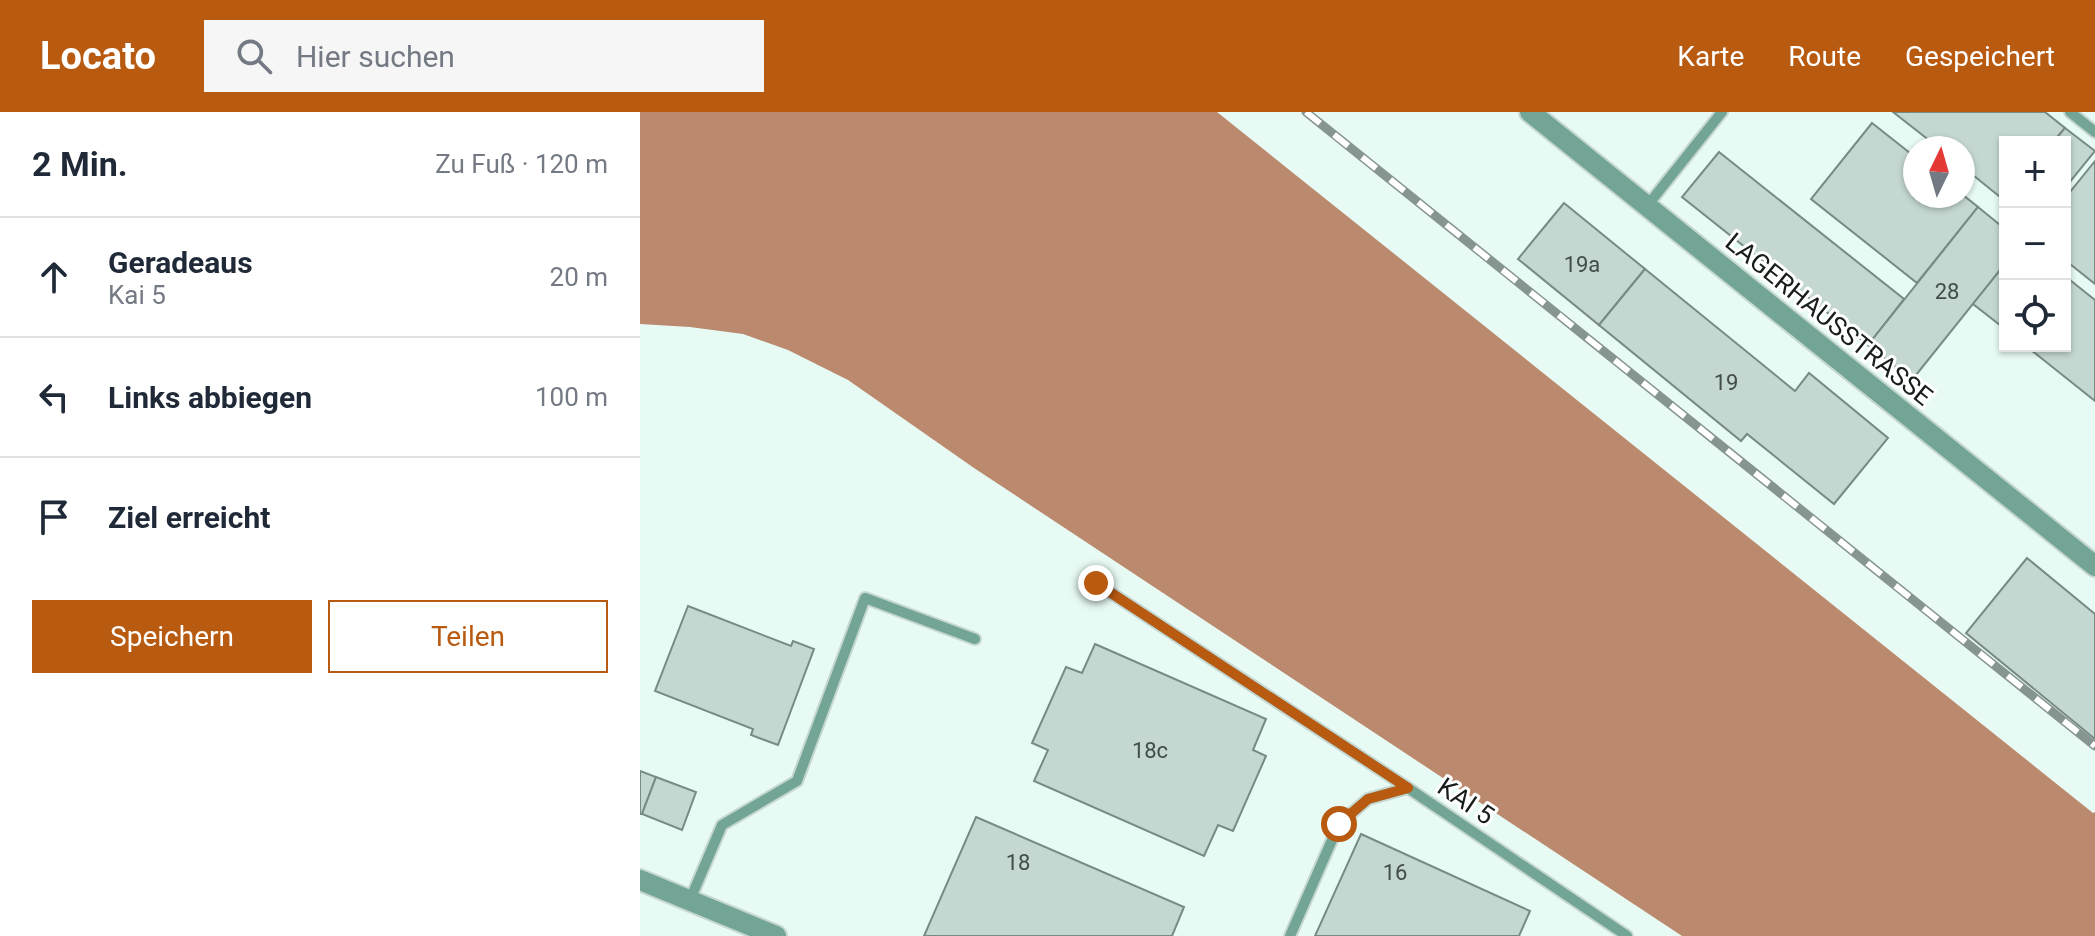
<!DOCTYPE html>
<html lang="de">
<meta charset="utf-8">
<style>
:root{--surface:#fff;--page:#f6f6f7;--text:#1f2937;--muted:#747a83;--line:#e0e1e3;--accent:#b95a11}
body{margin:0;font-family:Roboto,sans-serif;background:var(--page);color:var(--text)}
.controls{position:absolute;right:24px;top:24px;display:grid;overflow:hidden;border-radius:0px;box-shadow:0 2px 6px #0004}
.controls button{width:72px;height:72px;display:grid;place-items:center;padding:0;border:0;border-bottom:2px solid var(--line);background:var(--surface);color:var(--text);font:40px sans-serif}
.compass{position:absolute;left:1263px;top:24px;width:72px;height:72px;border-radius:50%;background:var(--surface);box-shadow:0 2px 6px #0004;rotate:5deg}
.stop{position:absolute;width:24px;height:24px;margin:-18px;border:6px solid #b95a11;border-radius:50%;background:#fff}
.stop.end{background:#b95a11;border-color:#fff;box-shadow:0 2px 8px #0008}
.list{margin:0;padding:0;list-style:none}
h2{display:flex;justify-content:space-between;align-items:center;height:104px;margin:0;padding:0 32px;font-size:34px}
h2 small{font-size:26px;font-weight:400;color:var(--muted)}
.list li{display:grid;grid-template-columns:52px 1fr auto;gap:24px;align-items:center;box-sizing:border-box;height:120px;padding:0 32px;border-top:2px solid var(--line)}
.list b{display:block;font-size:30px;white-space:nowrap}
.list p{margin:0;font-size:26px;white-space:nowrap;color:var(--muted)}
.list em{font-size:26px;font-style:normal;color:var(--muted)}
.actions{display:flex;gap:16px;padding:24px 32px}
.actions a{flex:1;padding:18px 0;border:2px solid var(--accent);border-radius:0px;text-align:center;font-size:28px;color:var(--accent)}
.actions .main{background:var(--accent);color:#fff}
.icon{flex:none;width:44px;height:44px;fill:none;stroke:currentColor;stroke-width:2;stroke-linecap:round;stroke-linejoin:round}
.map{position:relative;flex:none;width:1455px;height:824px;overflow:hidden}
header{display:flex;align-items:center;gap:48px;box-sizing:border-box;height:112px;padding:0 40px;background:var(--accent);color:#fff}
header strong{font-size:38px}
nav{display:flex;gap:44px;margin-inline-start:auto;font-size:28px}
.search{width:560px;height:72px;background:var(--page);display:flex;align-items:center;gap:20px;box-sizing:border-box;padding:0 28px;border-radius:0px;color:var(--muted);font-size:30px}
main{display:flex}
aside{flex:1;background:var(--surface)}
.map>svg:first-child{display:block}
</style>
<header>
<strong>Locato</strong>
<div class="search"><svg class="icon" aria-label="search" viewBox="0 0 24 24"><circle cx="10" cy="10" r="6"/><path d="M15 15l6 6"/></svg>Hier suchen</div>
<nav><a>Karte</a><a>Route</a><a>Gespeichert</a></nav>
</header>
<main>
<aside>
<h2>2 Min.<small>Zu Fuß · 120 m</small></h2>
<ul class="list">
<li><svg class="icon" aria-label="ahead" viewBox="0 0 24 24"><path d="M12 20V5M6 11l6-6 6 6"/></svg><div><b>Geradeaus</b><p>Kai 5</p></div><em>20 m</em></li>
<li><svg class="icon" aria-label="left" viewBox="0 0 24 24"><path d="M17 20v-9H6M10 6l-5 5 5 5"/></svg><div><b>Links abbiegen</b></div><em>100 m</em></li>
<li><svg class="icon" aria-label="arrive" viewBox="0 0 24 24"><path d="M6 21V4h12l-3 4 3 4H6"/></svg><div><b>Ziel erreicht</b></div></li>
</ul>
<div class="actions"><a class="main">Speichern</a><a>Teilen</a></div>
</aside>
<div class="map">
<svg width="1455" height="824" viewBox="0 0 1455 824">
<rect width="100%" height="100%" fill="#e7fbf4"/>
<path fill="#bb896d" d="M 0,0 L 577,0 L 1453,701 L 1455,700 L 1455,824 L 1042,824 L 334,356 L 208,268 L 148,238 L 103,222 L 50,215 L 0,212 Z"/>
<g fill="#c4d8d1" stroke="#788a84" stroke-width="2">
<path d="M 1253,0 L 1405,0 L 1425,16 L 1413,30 L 1365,30 L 1365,89 L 1323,55 L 1323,36 L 1299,36 Z"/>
<path d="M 1232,11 L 1275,45 L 1275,84 L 1323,83 L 1338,95 L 1277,171 L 1171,87 Z"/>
<path d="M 1425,16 L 1455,39 L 1425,76 L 1425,30 L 1413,30 Z"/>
<path d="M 1079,40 L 1264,187 L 1228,233 L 1042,85 Z"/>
<path d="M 1455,49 L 1455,172 L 1425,148 L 1425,86 Z"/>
<path d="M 924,91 L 1005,157 L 959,213 L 878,147 Z"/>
<path d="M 1338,95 L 1365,117 L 1365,152 L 1272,268 L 1228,233 Z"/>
<path d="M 1365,152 L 1365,217 L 1333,192 Z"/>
<path d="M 1005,157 L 1155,279 L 1169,261 L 1248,326 L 1194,392 L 1107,322 L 1101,329 L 959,213 Z"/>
<path d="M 1425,164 L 1455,188 L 1455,289 L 1386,234 L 1425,234 Z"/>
<path d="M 1387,446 L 1455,502 L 1455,627 L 1326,521 Z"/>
<path d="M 48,494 L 151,534 L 153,529 L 174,537 L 138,633 L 111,623 L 113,617 L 15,579 Z"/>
<path d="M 455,532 L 626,607 L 613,638 L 626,644 L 593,719 L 578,713 L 564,744 L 394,669 L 408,638 L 392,631 L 426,555 L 442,561 Z"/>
<path d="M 0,659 L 16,665 L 2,702 L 0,702 Z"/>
<path d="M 16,665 L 56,680 L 42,718 L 2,702 Z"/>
<path d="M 336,705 L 544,795 L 532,824 L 284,824 Z"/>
<path d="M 721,722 L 890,799 L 879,824 L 675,824 Z"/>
</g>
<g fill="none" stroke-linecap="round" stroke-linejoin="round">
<g stroke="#c6d7d1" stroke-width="14">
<g id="service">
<path d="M 1430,0 L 1455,20"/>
<path d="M 1007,94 L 1082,0"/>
<path d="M 456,471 L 768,676"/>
<path d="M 50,788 L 82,713 L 157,669 L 225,486 L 335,527"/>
<path d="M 650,824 L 699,712 L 728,687 L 768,676 L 987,824"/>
</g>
</g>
<g stroke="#c6d7d1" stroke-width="24">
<g id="minor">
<path d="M 890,0 L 1455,454"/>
<path d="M 0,768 L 136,824"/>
</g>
</g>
<use href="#service" stroke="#72a595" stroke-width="10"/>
<use href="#minor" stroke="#72a595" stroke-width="20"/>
<g stroke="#879590" stroke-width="9">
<path id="rail" d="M 666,0 L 1455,634"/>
</g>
<use href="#rail" stroke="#fff" stroke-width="6" stroke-dasharray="18" stroke-linecap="butt"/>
</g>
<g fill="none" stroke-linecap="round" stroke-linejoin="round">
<path stroke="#b95a11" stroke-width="10" d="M 456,471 L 768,676 L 728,687 L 699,712"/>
</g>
<g text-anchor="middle" stroke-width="6" stroke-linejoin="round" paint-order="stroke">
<g font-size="22" fill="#424c48">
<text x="942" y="160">19a</text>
<text x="1307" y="187">28</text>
<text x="1086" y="278">19</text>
<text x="510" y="646">18c</text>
<text x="378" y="758">18</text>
<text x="755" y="768">16</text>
</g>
<g font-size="26" fill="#161d1b" stroke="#fff">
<text transform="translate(1189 207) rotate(39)" y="9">LAGERHAUSSTRASSE</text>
<text transform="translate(826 689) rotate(34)" y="9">KAI 5</text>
</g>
</g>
</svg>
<div class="controls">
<button>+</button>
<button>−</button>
<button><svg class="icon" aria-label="locate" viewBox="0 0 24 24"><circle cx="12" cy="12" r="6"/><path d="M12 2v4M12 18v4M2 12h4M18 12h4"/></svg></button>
</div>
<svg class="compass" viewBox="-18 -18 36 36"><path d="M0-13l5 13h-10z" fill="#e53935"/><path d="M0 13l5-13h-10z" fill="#747a83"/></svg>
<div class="stop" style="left:699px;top:712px"></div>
<div class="stop end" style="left:456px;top:471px"></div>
</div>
</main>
